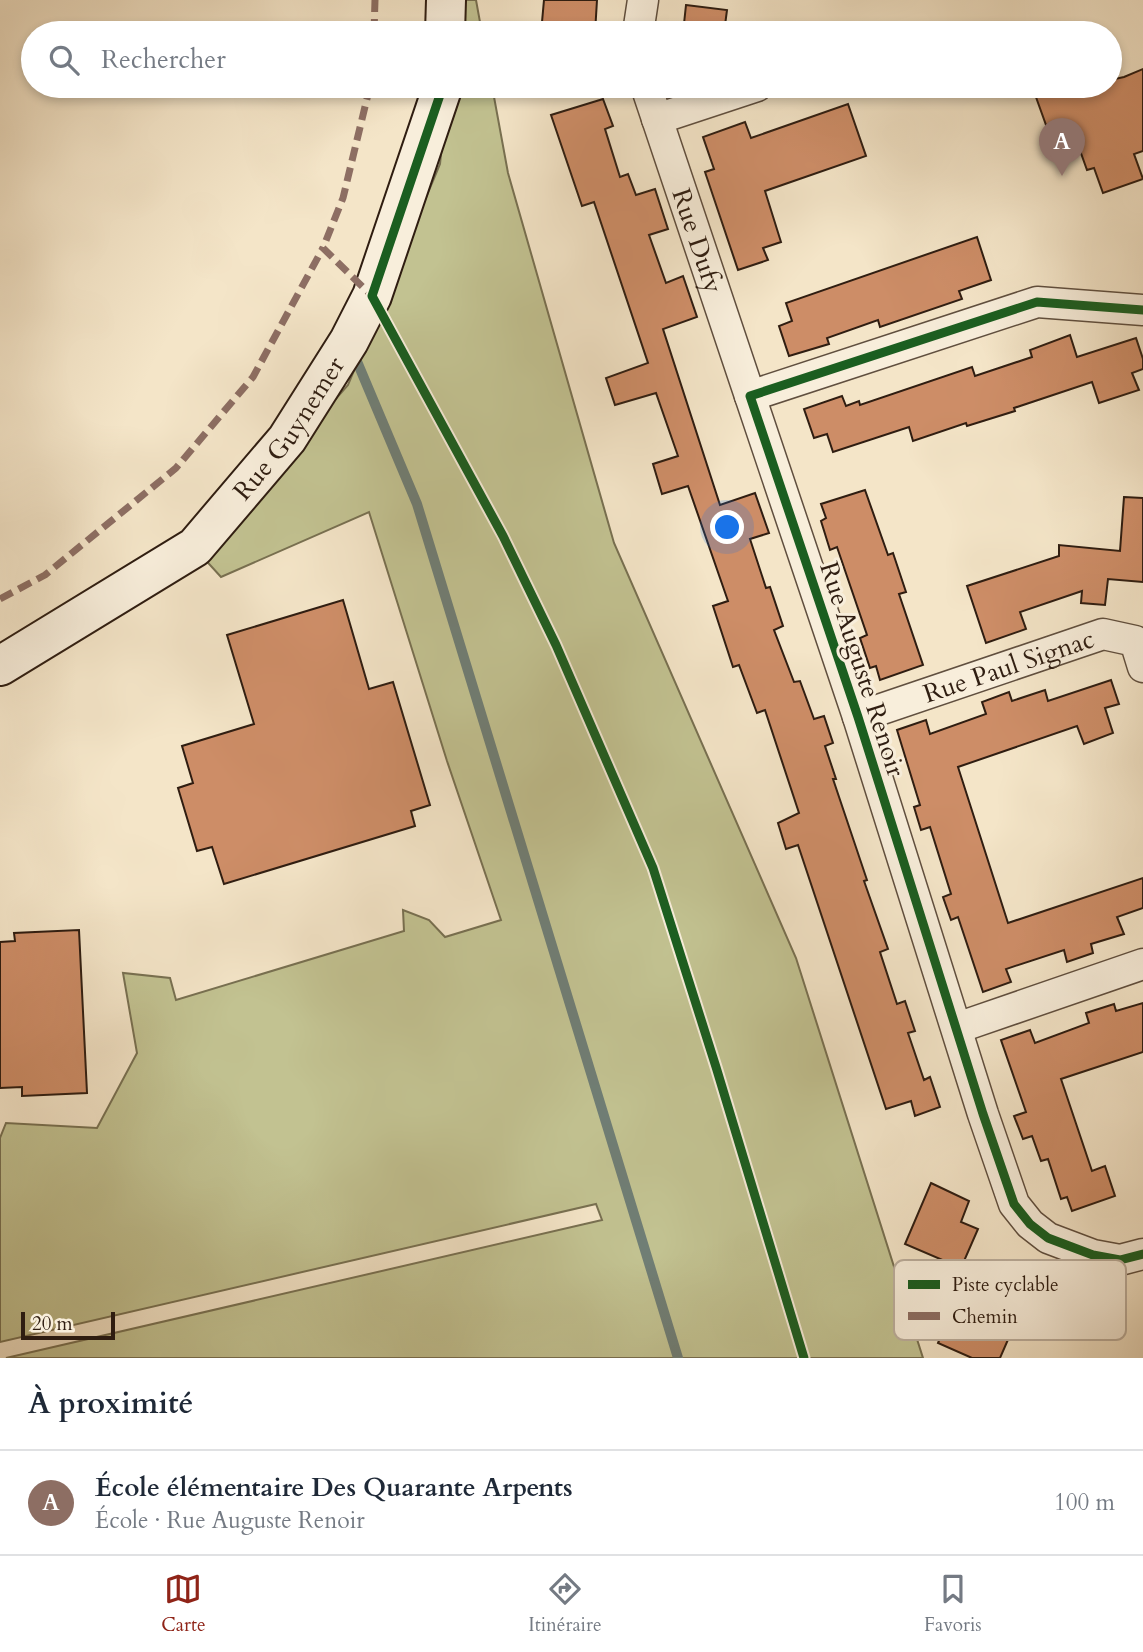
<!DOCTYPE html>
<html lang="fr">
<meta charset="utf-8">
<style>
:root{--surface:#fff;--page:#f6f6f7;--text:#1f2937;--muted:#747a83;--line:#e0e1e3;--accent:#8f2418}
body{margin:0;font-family:Cardo,serif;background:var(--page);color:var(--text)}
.scale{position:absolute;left:21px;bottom:18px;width:94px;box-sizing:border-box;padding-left:7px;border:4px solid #2f1d11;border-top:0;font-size:19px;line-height:24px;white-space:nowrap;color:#2f1d11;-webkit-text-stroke:5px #f8eedb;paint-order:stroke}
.you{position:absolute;left:728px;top:528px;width:24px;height:24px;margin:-18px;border:5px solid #fff;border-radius:50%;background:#1a73e8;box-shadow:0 0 0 10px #1a73e833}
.badge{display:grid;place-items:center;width:46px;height:46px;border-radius:50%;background:var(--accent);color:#fff;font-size:23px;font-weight:700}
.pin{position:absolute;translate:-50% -58px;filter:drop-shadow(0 2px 4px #0008)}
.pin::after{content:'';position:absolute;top:37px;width:24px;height:21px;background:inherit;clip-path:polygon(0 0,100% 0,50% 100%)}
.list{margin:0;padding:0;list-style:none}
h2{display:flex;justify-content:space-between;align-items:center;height:91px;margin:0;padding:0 28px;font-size:30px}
h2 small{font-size:23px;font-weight:400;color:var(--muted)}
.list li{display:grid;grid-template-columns:46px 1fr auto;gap:21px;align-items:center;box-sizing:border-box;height:105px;padding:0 28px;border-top:2px solid var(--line)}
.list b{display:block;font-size:26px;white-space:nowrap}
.list p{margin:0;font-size:23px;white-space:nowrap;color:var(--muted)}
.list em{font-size:23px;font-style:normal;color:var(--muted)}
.icon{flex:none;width:38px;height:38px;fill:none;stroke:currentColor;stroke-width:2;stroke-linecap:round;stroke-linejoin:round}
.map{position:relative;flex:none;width:1143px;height:1358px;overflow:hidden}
.search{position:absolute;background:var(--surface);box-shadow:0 4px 10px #0003;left:21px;right:21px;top:21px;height:77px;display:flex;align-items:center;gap:18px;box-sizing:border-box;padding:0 24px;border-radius:38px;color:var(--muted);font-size:26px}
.sheet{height:196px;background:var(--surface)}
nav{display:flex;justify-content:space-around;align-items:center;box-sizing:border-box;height:98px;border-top:2px solid var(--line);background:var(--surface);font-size:19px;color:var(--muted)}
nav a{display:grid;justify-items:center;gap:4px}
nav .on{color:var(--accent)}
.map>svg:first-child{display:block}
</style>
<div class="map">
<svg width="1143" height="1358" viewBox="0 0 1143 1358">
<rect width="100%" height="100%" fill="#f4e5c8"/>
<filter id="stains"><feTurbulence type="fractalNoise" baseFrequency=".00286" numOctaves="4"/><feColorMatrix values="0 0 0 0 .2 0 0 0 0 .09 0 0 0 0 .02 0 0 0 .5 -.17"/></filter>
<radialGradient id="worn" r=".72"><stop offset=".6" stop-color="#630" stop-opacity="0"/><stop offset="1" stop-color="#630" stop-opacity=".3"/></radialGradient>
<g fill="#c2c291" stroke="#787051" stroke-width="2">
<path d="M 458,0 L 476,0 L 482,33 L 454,33 Z"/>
<path d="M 448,86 L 492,86 L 508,173 L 614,543 L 796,958 L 923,1358 L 6,1358 L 602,1220 L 596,1204 L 0,1342 L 0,1138 L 6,1123 L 97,1128 L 137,1053 L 123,973 L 170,978 L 176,1000 L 404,931 L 403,910 L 429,920 L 445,937 L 501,920 L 447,761 L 369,512 L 221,577 L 200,554 L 348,385 L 440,164 Z"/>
</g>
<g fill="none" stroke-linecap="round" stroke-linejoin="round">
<path stroke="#707e75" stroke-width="10" d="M 353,352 L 417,504 L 678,1358"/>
</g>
<g fill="#cd8d67" stroke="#2f1d11" stroke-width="2">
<path d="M 544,0 L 597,0 L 595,33 L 541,33 Z"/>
<path d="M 686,5 L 727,10 L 724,33 L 683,33 Z"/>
<path d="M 1143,69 L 1143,151 L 1134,154 L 1143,179 L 1103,193 L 1094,168 L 1087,170 L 1077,142 L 1055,150 L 1032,86 L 1110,86 L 1110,80 L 1124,77 Z"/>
<path d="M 603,99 L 613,126 L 605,129 L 620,177 L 628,174 L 636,195 L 655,189 L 668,229 L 649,235 L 666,283 L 683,276 L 697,317 L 663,329 L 720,505 L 755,493 L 769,533 L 750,539 L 766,588 L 770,587 L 783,626 L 774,630 L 794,682 L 800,681 L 814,719 L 824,716 L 833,743 L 825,746 L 836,779 L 833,779 L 867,880 L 864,881 L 888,949 L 880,952 L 897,1004 L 905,1001 L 915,1031 L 908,1033 L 924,1080 L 930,1077 L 940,1107 L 915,1116 L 911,1101 L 886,1109 L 798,845 L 786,849 L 778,823 L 799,813 L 765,710 L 757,713 L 739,665 L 733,667 L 713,606 L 728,601 L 688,486 L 662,494 L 653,464 L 678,456 L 656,393 L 615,405 L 606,378 L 648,363 L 594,202 L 582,206 L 551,115 Z"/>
<path d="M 848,104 L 866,156 L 765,191 L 781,242 L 763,248 L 768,260 L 738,270 L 705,172 L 714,169 L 703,137 L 745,122 L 751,138 Z"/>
<path d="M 977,237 L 991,280 L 959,291 L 962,299 L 880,327 L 878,320 L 827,338 L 829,344 L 789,356 L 779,326 L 792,321 L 786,303 Z"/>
<path d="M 1070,335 L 1077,357 L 1136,338 L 1143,359 L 1143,369 L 1132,373 L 1139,390 L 1099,403 L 1092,382 L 1014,408 L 1015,411 L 967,426 L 966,423 L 913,441 L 909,427 L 833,452 L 827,434 L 814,438 L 804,409 L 842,396 L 846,406 L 859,401 L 860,405 L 972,367 L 975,376 L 1032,357 L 1030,350 Z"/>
<path d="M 865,490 L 888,555 L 893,553 L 906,592 L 899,594 L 923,665 L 880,680 L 876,666 L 870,668 L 860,638 L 867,635 L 837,547 L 830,550 L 821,521 L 826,518 L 821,504 Z"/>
<path d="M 1124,497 L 1143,498 L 1143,582 L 1108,579 L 1105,605 L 1081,603 L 1082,591 L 1020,612 L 1026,629 L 986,643 L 967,586 L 1059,556 L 1059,545 L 1120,551 Z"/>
<path d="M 343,600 L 369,689 L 393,682 L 430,805 L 411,811 L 415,826 L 224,884 L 212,847 L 197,851 L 178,788 L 193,783 L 182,746 L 254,724 L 227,635 Z"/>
<path d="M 1111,680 L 1119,704 L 1105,708 L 1113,733 L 1084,744 L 1077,726 L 958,767 L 1008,923 L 1143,878 L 1143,908 L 1117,917 L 1124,934 L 1091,944 L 1093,953 L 1067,962 L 1064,950 L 1006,969 L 1011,982 L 983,992 L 958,917 L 951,920 L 943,897 L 951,894 L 930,827 L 921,830 L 914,807 L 920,805 L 897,730 L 926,720 L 930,734 L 986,714 L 982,702 L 1009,692 L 1012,701 L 1045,690 L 1048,701 Z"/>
<path d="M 79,930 L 87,1093 L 22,1096 L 22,1087 L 0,1088 L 0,942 L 15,941 L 14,933 Z"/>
<path d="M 1143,1003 L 1143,1052 L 1061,1079 L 1092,1171 L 1105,1166 L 1115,1196 L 1072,1211 L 1067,1197 L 1061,1199 L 1048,1159 L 1041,1161 L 1032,1136 L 1023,1139 L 1014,1116 L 1026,1112 L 1001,1040 L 1030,1030 L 1035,1043 L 1089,1023 L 1086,1013 L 1114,1004 L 1116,1011 Z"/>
<path d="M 931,1183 L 969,1201 L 961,1222 L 978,1229 L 961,1268 L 905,1244 Z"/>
<path d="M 959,1292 L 1017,1319 L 1000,1358 L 972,1358 L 938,1343 Z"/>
</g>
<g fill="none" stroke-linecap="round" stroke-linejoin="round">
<g stroke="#604f3f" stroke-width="33">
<g id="street">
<path d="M 638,33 L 643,0"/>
<path id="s1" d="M 646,86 L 750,396"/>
<path d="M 657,119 L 757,86"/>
<path d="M 1143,310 L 1037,302 L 750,396 L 858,717 L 983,1114 L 1014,1204 L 1030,1224 L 1048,1238 L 1093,1255 L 1120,1260 L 1143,1254"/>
<path id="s2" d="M 858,717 L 1103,634 L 1135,641 L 1143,667"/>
<path d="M 957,1028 L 1143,964"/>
</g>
</g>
<g stroke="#2f1d11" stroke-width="42">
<g id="secondary">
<path d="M 445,33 L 446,0"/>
<path id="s3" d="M 0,666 L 195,547 L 287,439 L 349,341 L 372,296 L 443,86"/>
</g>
</g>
<use href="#street" stroke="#f8eedb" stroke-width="30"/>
<use href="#secondary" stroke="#f8eedb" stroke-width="38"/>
<g stroke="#8d6e63" stroke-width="7" stroke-dasharray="14 7" stroke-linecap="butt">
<path d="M 374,33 L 375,0"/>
<path d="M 370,86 L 343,198 L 323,248 L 372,296"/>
<path d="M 0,599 L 45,575 L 176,468 L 253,377 L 323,248"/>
</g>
<g stroke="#f8eedb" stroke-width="13">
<g id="cycleway">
<path d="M 443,86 L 372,296 L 503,536 L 556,645 L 653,868 L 716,1067 L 804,1358"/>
<path d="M 1143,310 L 1037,302 L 750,396 L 858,717 L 983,1114 L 1014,1204 L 1030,1224 L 1048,1238 L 1093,1255 L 1120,1260 L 1143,1254"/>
</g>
</g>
<use href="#cycleway" stroke="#1b5e20" stroke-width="9"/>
</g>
<g text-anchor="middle" stroke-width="6" stroke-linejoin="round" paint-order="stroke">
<g font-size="26" fill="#2f1d11" stroke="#f8eedb">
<text dy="9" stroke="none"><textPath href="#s1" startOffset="163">Rue Dufy</textPath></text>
<text dy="9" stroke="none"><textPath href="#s3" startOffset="380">Rue Guynemer</textPath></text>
<text dy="9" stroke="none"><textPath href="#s2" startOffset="159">Rue Paul Signac</textPath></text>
<text transform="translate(863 669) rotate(72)" y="9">Rue Auguste Renoir</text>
</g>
</g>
<rect x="894" y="1260" width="232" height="80" rx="10" fill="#f8eedb" stroke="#bcaf9e" stroke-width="2"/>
<rect x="908" y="1280" width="32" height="9" fill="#1b5e20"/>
<rect x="908" y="1312" width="32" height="8" fill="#8d6e63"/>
<g font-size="19" fill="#2f1d11">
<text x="952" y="1291">Piste cyclable</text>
<text x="952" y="1323">Chemin</text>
</g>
<rect width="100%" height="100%" filter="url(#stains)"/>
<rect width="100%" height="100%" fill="url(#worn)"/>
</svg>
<div class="scale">20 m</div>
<div class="you"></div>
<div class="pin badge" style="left:1062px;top:176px;background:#8d6e63">A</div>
<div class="search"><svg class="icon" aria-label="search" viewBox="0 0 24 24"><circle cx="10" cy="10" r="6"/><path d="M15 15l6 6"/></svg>Rechercher</div>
</div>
<section class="sheet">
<h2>À proximité<small></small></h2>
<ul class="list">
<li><span class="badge" style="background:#8d6e63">A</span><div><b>École élémentaire Des Quarante Arpents</b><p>École · Rue Auguste Renoir</p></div><em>100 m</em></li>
</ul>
</section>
<nav>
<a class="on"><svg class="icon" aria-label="map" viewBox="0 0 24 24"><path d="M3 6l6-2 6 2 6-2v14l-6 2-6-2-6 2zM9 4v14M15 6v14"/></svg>Carte</a>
<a><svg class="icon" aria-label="directions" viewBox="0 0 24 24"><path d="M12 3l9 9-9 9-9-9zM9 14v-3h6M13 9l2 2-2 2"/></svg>Itinéraire</a>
<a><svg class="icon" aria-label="saved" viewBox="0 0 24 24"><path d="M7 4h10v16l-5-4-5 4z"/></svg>Favoris</a>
</nav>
